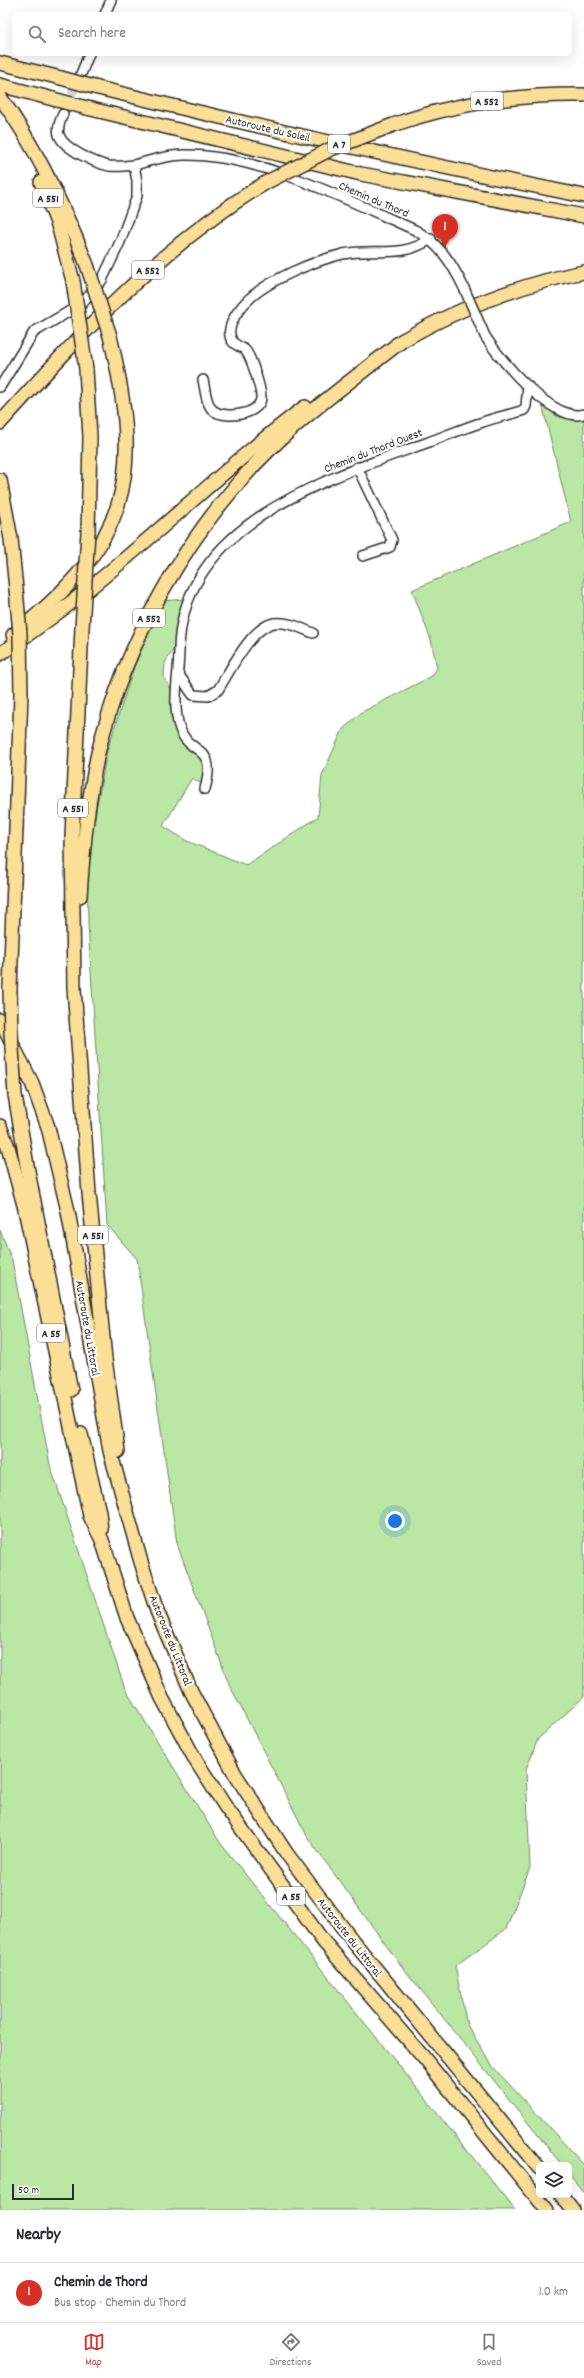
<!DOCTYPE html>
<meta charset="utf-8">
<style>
:root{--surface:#fff;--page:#f7f7f7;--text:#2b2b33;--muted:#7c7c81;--line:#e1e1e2;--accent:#d93025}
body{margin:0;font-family:Dekko,sans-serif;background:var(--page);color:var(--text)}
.controls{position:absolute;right:12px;bottom:12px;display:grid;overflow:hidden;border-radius:6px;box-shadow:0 4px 16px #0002}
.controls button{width:36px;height:36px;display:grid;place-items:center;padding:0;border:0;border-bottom:1px solid var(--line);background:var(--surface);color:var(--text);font:20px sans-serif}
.scale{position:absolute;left:12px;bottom:10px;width:62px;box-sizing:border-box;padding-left:4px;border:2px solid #2b2b2b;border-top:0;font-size:11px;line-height:14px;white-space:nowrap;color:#2b2b2b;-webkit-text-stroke:3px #fff;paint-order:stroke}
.you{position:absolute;left:395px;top:1521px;width:14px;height:14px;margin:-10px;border:3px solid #fff;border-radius:50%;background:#1a73e8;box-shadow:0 0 0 6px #1a73e833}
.badge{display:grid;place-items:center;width:26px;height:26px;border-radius:50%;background:var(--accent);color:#fff;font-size:13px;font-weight:700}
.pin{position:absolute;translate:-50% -33px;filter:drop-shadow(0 1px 2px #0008)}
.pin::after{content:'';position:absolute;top:21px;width:14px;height:12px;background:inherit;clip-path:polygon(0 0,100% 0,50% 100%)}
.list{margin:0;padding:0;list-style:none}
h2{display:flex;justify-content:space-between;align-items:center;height:52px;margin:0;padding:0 16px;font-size:17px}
h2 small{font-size:13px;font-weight:400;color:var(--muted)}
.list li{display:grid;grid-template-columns:26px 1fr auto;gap:12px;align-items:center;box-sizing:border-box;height:60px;padding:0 16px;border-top:1px solid var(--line)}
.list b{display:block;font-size:15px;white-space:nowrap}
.list p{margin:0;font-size:13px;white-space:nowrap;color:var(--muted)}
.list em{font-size:13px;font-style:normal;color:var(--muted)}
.icon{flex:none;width:22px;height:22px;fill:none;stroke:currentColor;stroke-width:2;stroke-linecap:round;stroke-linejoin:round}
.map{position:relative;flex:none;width:584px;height:2210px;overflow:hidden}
.search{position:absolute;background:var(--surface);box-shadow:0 4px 16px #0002;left:12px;right:12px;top:12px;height:44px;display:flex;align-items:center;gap:10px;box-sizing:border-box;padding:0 14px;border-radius:6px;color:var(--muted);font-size:15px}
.sheet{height:112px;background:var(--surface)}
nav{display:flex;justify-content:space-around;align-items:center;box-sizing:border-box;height:56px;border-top:1px solid var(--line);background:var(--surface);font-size:11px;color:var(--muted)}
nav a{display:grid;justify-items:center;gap:2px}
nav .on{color:var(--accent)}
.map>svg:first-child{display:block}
</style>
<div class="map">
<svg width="584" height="2210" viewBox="0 0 584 2210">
<rect width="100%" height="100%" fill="#fff"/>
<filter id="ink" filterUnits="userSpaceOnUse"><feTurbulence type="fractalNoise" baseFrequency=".025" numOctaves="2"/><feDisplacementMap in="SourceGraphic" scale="8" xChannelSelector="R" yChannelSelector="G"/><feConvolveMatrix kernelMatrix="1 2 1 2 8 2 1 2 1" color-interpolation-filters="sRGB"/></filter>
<g filter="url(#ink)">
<g fill="#bae7a4" stroke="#728968">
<path d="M 542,404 L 558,417 L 584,420 L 584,1697 L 538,1739 L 526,1769 L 530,1868 L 506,1929 L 455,1966 L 467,2025 L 494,2068 L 584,2165 L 584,2193 L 569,2174 L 569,2165 L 562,2165 L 396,1959 L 308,1838 L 229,1684 L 177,1544 L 137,1259 L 107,1225 L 88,924 L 87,860 L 107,751 L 134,667 L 163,601 L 183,599 L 175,647 L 165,663 L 164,677 L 174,695 L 175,720 L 202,755 L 206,774 L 201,784 L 192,778 L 163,826 L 187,841 L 246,865 L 318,817 L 322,775 L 343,729 L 362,712 L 432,676 L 437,668 L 431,640 L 412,590 L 571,522 Z"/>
<path d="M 0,1230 L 12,1260 L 50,1465 L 125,1689 L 221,1844 L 515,2210 L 0,2210 Z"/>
</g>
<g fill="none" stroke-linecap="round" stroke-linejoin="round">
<path stroke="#d5d5d5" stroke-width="9" stroke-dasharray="9 4.5" stroke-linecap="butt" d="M 66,107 L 79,78"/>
<g stroke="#2b2b2b" stroke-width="12">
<g id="minor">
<path d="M 105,14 L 111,0"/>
<path d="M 81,74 L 89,54"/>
<path d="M 134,165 C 150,161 167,155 184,155 C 259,154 347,200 415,230 C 439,243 452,263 464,288"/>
<path d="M 485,336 C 500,360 553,423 584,414"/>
<path d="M 203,380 C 205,388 206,406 214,411 C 226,419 258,415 261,399 C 262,391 251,356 245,350 C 242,347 236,346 233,342 C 223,330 238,310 246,302 C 267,280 314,261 343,254 C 377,247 398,260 431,239"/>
<path d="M 0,387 L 34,332 L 82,304 L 102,280 L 120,242 L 137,196 L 137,181 L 134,165 C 126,166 117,167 109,166 C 95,163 64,149 59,135 C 57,128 60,121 63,114"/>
<path d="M 357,467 L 392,540 L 390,547 L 363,556"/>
<path d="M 179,675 L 193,695 L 208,696 L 218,690 C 230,671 251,627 274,623 C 287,621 301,628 313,633"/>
<path d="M 205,789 C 218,741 188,758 179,726 C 172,703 179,674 179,650 C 181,523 329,478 426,443 C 445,436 464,428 483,422 C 496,417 510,415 524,410 L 526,406 L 528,386"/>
</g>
</g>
<g stroke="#2b2b2b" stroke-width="16">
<g id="highway">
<path d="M 0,63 L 61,78"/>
<path d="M 0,85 L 53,99"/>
<path d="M 94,87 C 257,127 420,163 584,196"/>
<path d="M 0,97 C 37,148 64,207 87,265"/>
<path d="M 87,108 L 361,174 L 584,216"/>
<path d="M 393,125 C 455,103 518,94 584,95"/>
<path d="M 41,182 L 58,225 L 73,281"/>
<path d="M 397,344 C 448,312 524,283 584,272"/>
<path d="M 86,369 L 90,437 L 88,532"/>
<path d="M 0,423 C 81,334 162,245 267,182"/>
<path d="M 0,480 L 11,539 L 16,589"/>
<path d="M 82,628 L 72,836 L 74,988 L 89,1193 L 105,1359 L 118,1451"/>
<path d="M 13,635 C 130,541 144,480 110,336"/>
<path d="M 0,654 C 39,627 78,599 114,568 C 178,515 238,457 305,407"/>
<path d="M 80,896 C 83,848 88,799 98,753 C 125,641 187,532 268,451 C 310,410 357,376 403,340"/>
<path d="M 10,989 L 21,695"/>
<path d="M 0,1020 L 32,1083 L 48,1127 L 68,1211 L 110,1451 L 141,1562 L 157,1611 L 191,1691 L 235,1774 L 287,1854 L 352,1940 L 539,2168"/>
<path d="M 15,1095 L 28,1171 L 71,1390"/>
<path d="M 0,1126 L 8,1147 L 24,1205 L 90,1516 L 102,1540 L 127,1618 L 162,1698 L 196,1761 L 225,1806 L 323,1941 L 424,2058 L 547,2210"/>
<path d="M 81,1434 L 99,1512 L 101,1530"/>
<path d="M 561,2195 L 573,2210"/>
</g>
</g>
<use href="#minor" stroke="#fff" stroke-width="9"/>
<use href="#highway" stroke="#fbdf96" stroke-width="13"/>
<g stroke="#2b2b2b" stroke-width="12" stroke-linecap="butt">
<path id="minor-bridge" d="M 464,288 L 485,336"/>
</g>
<g stroke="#2b2b2b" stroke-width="16" stroke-linecap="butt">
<g id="highway-bridge">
<path d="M 61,78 L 94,87"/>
<path d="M 53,99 L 87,108"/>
<path d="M 267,182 L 331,149 L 393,125"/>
<path d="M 87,265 L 110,336"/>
<path d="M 73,281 L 86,369"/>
<path d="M 16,589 L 20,634 L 21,695"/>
<path d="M 82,628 L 88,532"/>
<path d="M 10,989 L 11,1032 L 15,1095"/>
</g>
</g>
<use href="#minor-bridge" stroke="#fff" stroke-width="9"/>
<use href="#highway-bridge" stroke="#fbdf96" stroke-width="13"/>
</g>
</g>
<g text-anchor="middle" stroke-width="4" stroke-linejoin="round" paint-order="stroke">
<g fill="#fff" stroke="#6b6b6b" stroke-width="1">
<rect x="471" y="92" width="32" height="18" rx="3"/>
<rect x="328" y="135" width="22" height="18" rx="3"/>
<rect x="33" y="189" width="30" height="18" rx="3"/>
<rect x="132" y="261" width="32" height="18" rx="3"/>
<rect x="133" y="609" width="32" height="18" rx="3"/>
<rect x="58" y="799" width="30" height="18" rx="3"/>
<rect x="78" y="1226" width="30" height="18" rx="3"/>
<rect x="37" y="1324" width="28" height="18" rx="3"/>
<rect x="277" y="1887" width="28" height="18" rx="3"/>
</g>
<g font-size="11" font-weight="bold" fill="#2b2b2b">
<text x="487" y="105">A 552</text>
<text x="339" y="148">A 7</text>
<text x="48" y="202">A 551</text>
<text x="148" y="274">A 552</text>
<text x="149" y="622">A 552</text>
<text x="73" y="812">A 551</text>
<text x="93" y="1239">A 551</text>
<text x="51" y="1337">A 55</text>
<text x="291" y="1900">A 55</text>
</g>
<g font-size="12" fill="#2b2b2b" stroke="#fff">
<text transform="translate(268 128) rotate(13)" y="4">Autoroute du Soleil</text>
<text transform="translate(374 199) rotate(23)" y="4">Chemin du Thord</text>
<text transform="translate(373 450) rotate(-21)" y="4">Chemin du Thord Ouest</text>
<text transform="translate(88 1328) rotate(80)" y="4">Autoroute du Littoral</text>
<text transform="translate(171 1640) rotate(68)" y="4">Autoroute du Littoral</text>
<text transform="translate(350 1937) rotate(52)" y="4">Autoroute du Littoral</text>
</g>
</g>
</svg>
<div class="controls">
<button><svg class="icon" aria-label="layers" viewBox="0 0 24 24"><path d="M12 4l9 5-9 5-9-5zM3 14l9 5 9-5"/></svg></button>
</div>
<div class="scale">50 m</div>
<div class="you"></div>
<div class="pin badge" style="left:445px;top:247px">1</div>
<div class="search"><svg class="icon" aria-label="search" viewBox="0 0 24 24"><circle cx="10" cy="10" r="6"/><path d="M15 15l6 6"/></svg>Search here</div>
</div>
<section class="sheet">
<h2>Nearby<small></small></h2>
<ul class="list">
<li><span class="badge">1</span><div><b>Chemin de Thord</b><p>Bus stop · Chemin du Thord</p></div><em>1.0 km</em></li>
</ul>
</section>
<nav>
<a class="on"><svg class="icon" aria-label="map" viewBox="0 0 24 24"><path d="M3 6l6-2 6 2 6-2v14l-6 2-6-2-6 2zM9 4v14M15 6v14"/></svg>Map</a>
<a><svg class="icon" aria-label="directions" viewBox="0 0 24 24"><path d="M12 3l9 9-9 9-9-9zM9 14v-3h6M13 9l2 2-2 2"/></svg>Directions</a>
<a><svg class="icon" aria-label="saved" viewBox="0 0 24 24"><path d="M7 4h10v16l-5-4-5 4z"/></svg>Saved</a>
</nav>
